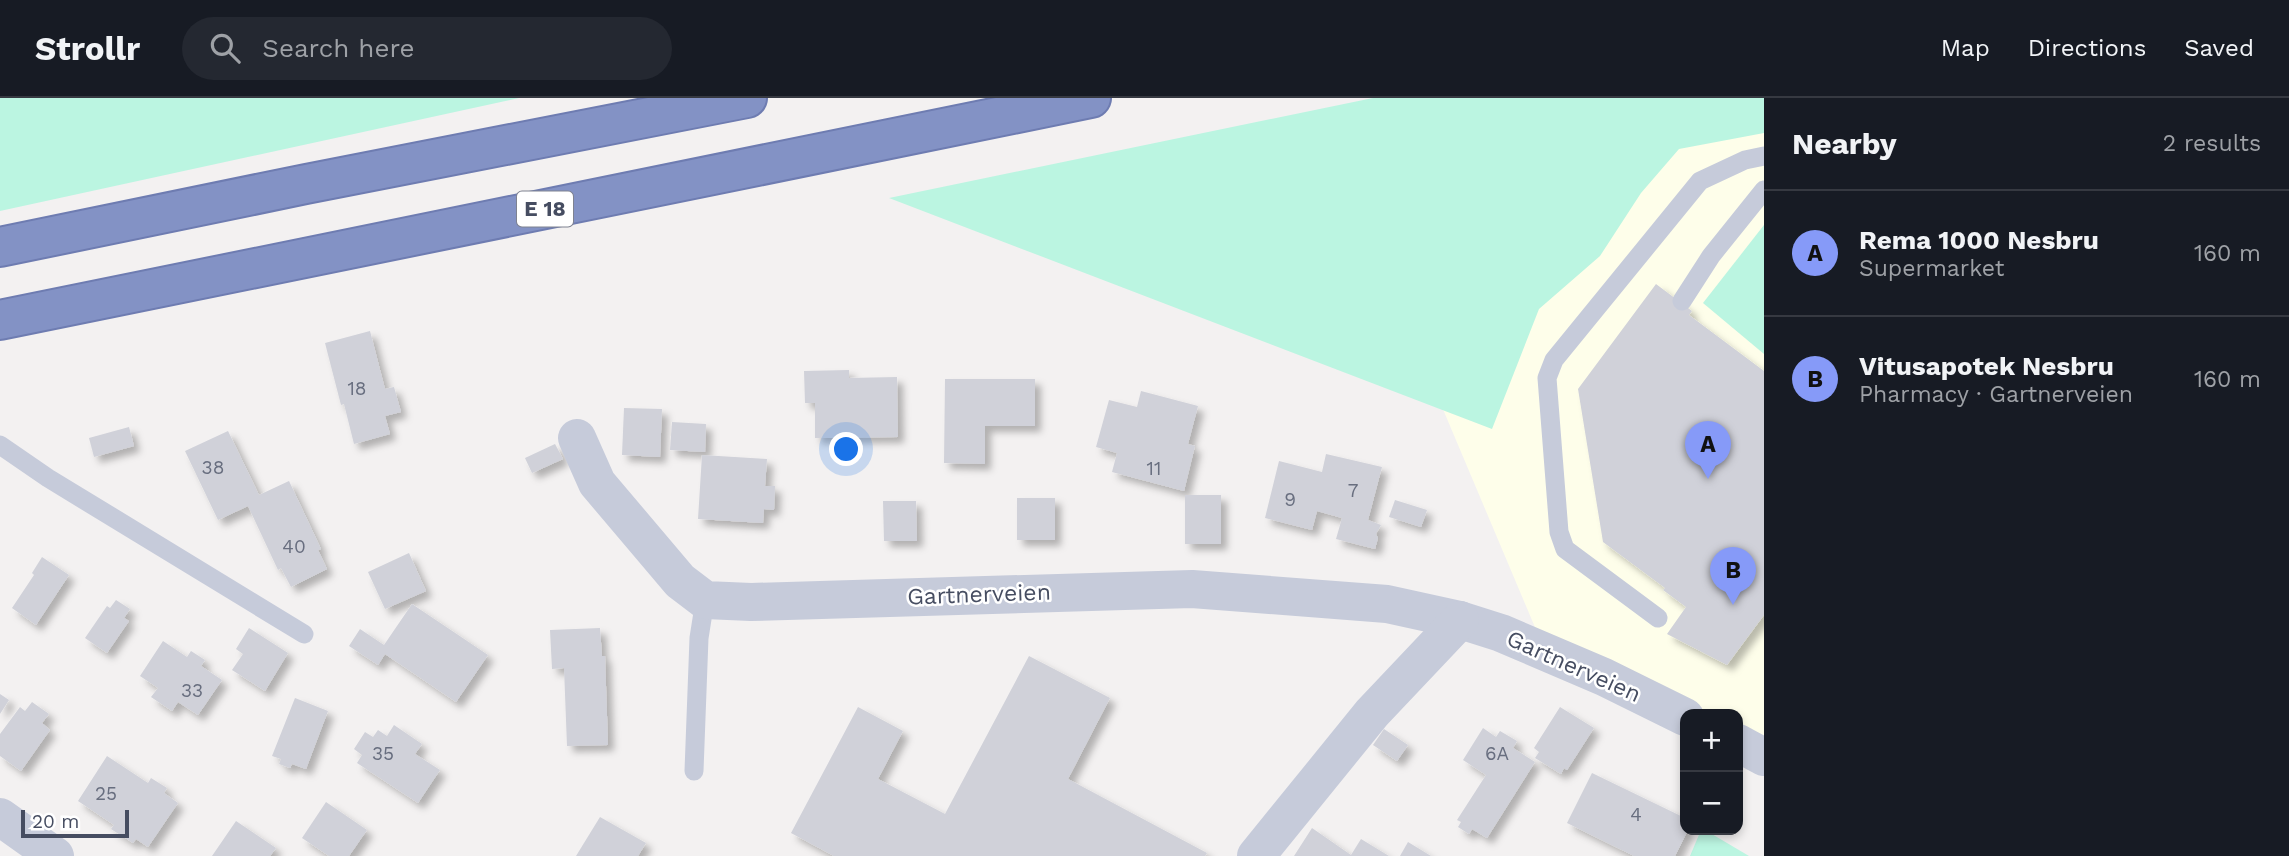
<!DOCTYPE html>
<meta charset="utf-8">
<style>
:root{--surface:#171b24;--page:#242831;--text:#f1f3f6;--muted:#9ea1a6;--line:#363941;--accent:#869af8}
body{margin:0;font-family:"Work Sans",sans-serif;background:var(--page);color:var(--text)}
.controls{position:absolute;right:21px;bottom:21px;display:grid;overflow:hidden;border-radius:14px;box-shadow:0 4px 10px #0003}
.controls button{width:63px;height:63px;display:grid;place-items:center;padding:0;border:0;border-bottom:2px solid var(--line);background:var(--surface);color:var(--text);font:35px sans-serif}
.scale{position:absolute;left:21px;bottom:18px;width:108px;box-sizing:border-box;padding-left:7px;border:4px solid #464d61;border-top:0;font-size:19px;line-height:24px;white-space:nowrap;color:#464d61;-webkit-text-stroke:5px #fff;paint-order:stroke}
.you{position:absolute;left:847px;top:352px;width:24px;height:24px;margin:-18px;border:5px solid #fff;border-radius:50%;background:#1a73e8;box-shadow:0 0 0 10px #1a73e833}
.badge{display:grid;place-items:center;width:46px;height:46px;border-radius:50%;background:var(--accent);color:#111;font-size:23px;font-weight:700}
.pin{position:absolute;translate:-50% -58px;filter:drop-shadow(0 2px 4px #0008)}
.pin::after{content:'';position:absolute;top:37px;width:24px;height:21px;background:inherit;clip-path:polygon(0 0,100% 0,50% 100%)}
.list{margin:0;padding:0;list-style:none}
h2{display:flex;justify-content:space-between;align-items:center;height:91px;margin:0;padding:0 28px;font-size:30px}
h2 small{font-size:23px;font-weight:400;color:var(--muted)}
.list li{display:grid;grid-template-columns:46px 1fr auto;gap:21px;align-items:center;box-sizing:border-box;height:126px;padding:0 28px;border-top:2px solid var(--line)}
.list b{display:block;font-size:26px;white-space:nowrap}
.list p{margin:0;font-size:23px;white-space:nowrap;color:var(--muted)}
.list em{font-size:23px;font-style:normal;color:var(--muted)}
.icon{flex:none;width:38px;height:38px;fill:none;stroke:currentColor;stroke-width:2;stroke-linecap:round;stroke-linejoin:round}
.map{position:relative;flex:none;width:1764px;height:758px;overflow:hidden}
header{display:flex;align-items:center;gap:42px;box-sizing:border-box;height:98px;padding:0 35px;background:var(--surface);border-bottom:2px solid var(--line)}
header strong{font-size:33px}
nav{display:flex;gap:38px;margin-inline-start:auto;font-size:24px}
.search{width:490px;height:63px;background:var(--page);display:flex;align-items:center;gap:18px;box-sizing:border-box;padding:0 24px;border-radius:38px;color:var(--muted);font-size:26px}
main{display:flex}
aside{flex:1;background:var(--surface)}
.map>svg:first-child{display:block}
</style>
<header>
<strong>Strollr</strong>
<div class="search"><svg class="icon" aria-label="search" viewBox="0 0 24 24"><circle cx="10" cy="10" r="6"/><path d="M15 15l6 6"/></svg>Search here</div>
<nav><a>Map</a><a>Directions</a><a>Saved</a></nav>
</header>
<main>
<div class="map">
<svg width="1764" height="758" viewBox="0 0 1764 758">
<defs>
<filter id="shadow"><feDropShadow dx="6" dy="6" stdDeviation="3.5" flood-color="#0004"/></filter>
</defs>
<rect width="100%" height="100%" fill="#f3f1f1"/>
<path fill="#fefeea" d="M 1764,0 L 1764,637 L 1738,627 L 1738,616 L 1707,616 L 1548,560 L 1331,46 Z"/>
<g fill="#bbf5e1">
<path d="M 0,0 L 519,0 L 0,113 Z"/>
<path d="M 1373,0 L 1764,0 L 1764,35 L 1679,51 L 1641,95 L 1600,158 L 1539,211 L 1492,331 L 889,100 Z"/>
<path d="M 1764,127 L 1764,256 L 1703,205 Z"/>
<path d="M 1701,732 L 1705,732 L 1749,758 L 1690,758 Z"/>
</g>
<g fill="#d0d1d9" filter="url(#shadow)">
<path d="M 1656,186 L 1692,213 L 1689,217 L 1764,273 L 1764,517 L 1727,567 L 1667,536 L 1686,509 L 1663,492 L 1665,490 L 1603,444 L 1578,291 Z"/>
<path d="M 370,233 L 385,291 L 394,289 L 401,314 L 385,318 L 390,336 L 354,346 L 344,306 L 341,307 L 325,245 Z"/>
<path d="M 849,272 L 849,280 L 897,279 L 898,339 L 815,340 L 815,305 L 805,305 L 804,273 Z"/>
<path d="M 945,281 L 1035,281 L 1035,328 L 985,328 L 985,366 L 944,365 Z"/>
<path d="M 1141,293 L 1198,308 L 1188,346 L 1195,348 L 1184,393 L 1112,374 L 1117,355 L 1096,349 L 1109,302 L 1137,309 Z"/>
<path d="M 624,310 L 662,311 L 660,359 L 622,357 Z"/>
<path d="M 672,324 L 706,326 L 705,354 L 670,352 Z"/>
<path d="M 129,329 L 134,348 L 94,359 L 89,340 Z"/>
<path d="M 228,333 L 259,397 L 289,383 L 321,451 L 318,452 L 327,471 L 291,489 L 281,470 L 278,472 L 248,408 L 218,422 L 185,353 Z"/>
<path d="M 555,346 L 563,361 L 532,375 L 525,360 Z"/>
<path d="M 1326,356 L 1382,369 L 1368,422 L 1381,427 L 1376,436 L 1378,440 L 1375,451 L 1336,441 L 1342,420 L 1317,413 L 1312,432 L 1265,420 L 1279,363 L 1322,374 Z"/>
<path d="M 702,357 L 767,361 L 765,388 L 775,388 L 774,412 L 764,411 L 763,425 L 698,421 Z"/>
<rect x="1185" y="397" width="36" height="49"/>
<rect x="1017" y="400" width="38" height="42"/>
<path d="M 1395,402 L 1427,412 L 1421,429 L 1389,419 Z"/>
<path d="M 883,403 L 916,403 L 917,443 L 884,443 Z"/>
<path d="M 409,455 L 426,493 L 385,511 L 368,474 Z"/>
<path d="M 42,459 L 69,477 L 36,527 L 12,510 L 34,477 L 32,475 Z"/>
<path d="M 116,502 L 130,511 L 124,520 L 129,523 L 107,555 L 85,540 L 107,508 L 110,510 Z"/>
<path d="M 412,506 L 488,557 L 456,604 L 385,556 L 378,567 L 349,548 L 360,531 L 384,547 Z"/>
<path d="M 249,530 L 288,555 L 265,593 L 232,572 L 243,556 L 236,551 Z"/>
<path d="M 600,530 L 602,558 L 605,558 L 608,647 L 567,648 L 564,570 L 552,571 L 550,532 Z"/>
<path d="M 163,543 L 187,559 L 191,553 L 205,562 L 201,568 L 222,582 L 198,617 L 178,604 L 172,613 L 151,599 L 158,590 L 140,578 Z"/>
<path d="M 1029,558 L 1110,600 L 1068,681 L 1207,755 L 1205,758 L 834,758 L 791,735 L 858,609 L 903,633 L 878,681 L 945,716 Z"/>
<path d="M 0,596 L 9,602 L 0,616 Z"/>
<path d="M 295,600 L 328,613 L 306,671 L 292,666 L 290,670 L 279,666 L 281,661 L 272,658 Z"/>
<path d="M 32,604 L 49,616 L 42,625 L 50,632 L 21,673 L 0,658 L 0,636 L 20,609 L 25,613 Z"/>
<path d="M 1560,609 L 1594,630 L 1567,672 L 1564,670 L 1561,676 L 1535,660 L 1539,654 L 1534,650 Z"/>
<path d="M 394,627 L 422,646 L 415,656 L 440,672 L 418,705 L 357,665 L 362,657 L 354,651 L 365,634 L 373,639 L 378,632 L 387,638 Z"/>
<path d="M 1483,630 L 1496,639 L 1500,633 L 1517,643 L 1513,650 L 1535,664 L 1487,740 L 1472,731 L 1469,736 L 1458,729 L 1461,724 L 1457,722 L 1486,677 L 1463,662 Z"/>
<path d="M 1384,631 L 1408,647 L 1397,663 L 1373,647 Z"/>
<path d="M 107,658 L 148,685 L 151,680 L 167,690 L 164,695 L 178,705 L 148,749 L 136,741 L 133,745 L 111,731 L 114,727 L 78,703 Z"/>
<path d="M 1592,675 L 1685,720 L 1685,732 L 1688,732 L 1675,758 L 1634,758 L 1567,725 Z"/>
<path d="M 326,704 L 367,732 L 349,758 L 329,758 L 302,740 Z"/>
<path d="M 600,719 L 646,745 L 638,758 L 576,758 Z"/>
<path d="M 236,723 L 276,750 L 270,758 L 212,758 Z"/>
<path d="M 1312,730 L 1351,757 L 1361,741 L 1389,758 L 1294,758 Z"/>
<path d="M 1408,744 L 1431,758 L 1400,758 Z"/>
</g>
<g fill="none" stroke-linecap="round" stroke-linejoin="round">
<g stroke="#6e7cb1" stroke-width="42">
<g id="highway">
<path d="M 0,149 L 306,86 L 747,0"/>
<path d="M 0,222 L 1091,0"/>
</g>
</g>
<g stroke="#c6cbda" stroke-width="19">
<path d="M 1682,203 L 1711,158 L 1764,92"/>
<path d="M 0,347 L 48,380 L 304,536"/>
<path d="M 1658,520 L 1565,451 L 1559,434 L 1547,280 L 1554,262 L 1700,83 L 1745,62 L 1764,58"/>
<path d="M 694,673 L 699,540 L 705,502"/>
</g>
<g stroke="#c6cbda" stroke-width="38">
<path d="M 577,340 L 597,385 L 680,483 L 705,502 L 751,504 L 1192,491 L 1387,506 L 1460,522 L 1501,535 L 1604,579 L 1685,619"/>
<path d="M 1738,645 L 1764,659"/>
<path d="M 0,719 L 55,758"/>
<path d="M 1256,758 L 1372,615 L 1460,522"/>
</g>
<use href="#highway" stroke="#8392c5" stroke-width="38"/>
</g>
<g text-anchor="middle" stroke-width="5" stroke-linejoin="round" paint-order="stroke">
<g font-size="19" fill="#686e7f">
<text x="357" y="297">18</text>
<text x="213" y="376">38</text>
<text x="1154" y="377">11</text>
<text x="1353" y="399">7</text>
<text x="1290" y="408">9</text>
<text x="294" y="455">40</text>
<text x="192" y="599">33</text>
<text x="383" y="662">35</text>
<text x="1497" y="662">6A</text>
<text x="106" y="702">25</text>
<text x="1636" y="723">4</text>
</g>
<rect fill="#fff" stroke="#7e8290" stroke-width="2" x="517" y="93.5" width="56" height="35" rx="5"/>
<g font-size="21" font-weight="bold" fill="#464d61">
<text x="545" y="118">E 18</text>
</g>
<g font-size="23" fill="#464d61" stroke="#fff">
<text transform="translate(979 496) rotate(-2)" y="8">Gartnerveien</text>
<text transform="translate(1574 568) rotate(24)" y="8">Gartnerveien</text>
</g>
</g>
</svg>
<div class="controls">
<button>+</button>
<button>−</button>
</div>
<div class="scale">20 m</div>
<div class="you"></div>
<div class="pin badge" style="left:1708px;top:381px">A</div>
<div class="pin badge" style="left:1733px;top:507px">B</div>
</div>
<aside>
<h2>Nearby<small>2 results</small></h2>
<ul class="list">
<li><span class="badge">A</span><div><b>Rema 1000 Nesbru</b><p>Supermarket</p></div><em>160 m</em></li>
<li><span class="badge">B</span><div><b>Vitusapotek Nesbru</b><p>Pharmacy · Gartnerveien</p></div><em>160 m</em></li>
</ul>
</aside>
</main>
